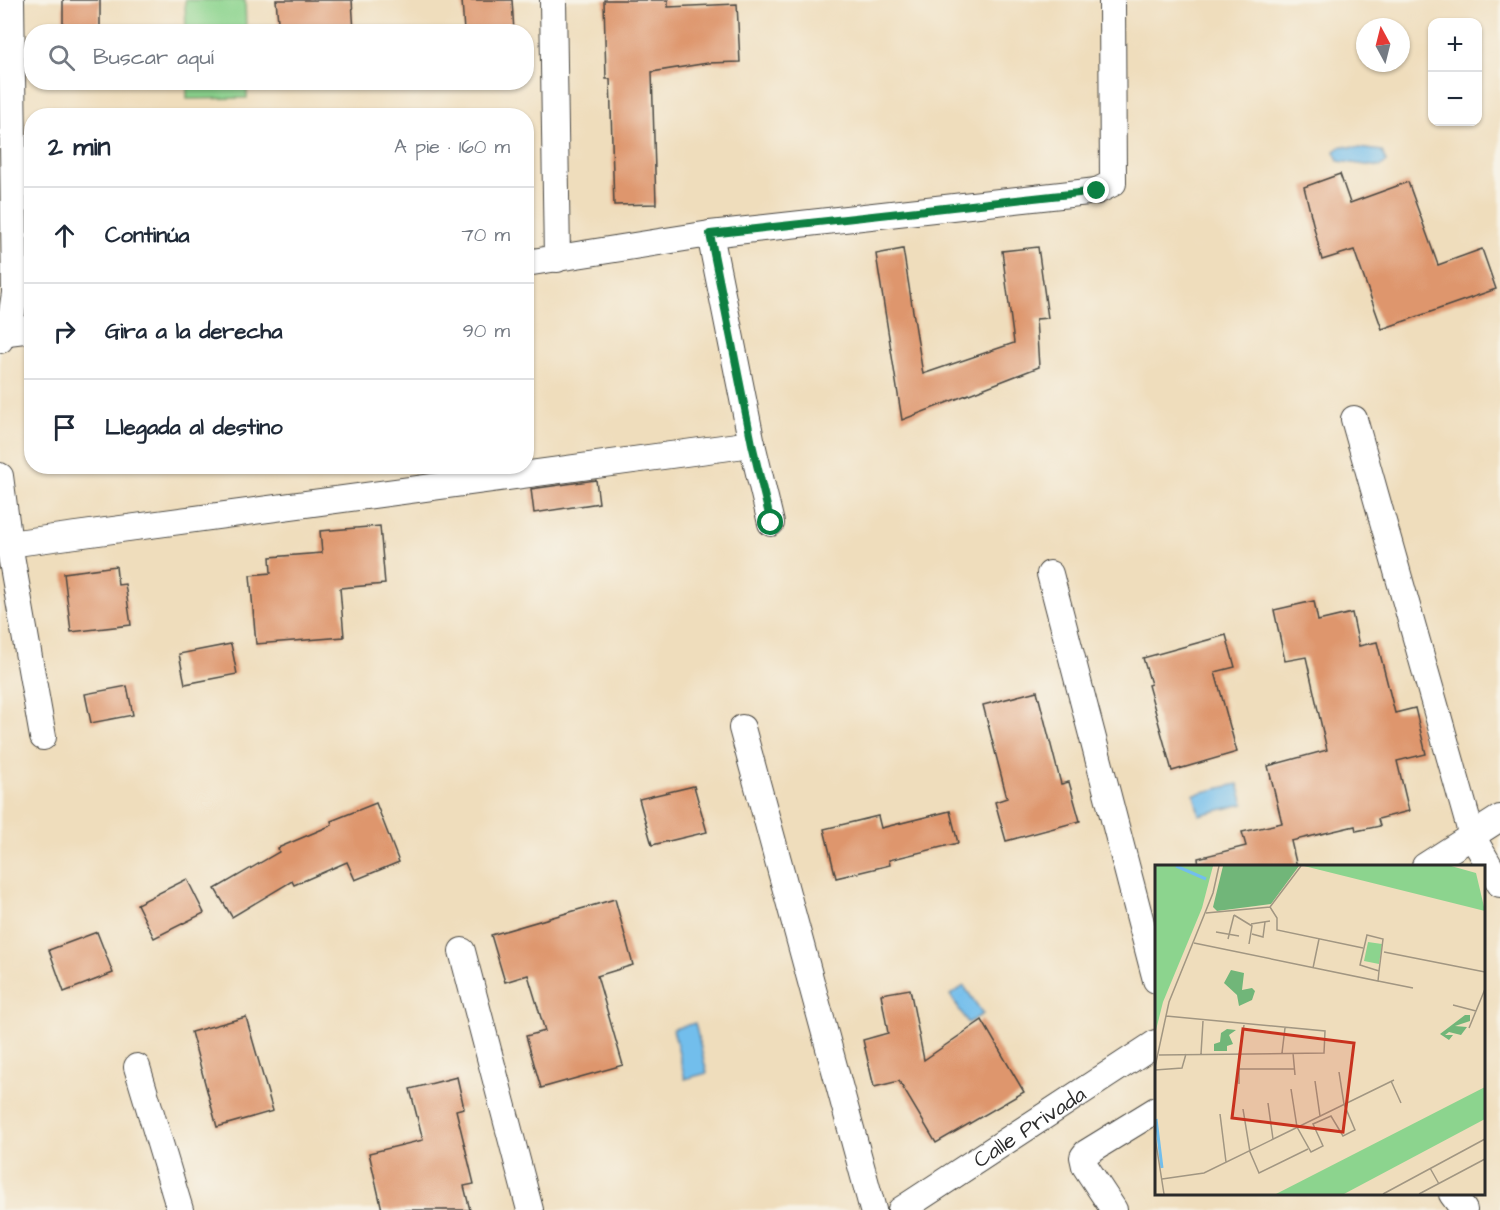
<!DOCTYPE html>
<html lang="es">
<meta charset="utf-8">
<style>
:root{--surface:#fff;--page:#f6f6f7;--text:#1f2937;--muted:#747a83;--line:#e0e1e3}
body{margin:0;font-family:"Architects Daughter",sans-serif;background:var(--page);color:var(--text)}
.controls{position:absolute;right:18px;top:18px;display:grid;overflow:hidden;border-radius:12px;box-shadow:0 2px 4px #0004}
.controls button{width:54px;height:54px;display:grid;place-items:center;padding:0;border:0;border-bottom:2px solid var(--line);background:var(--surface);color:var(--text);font:30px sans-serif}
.compass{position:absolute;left:1356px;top:18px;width:54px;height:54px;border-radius:50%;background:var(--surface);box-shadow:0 2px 4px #0004;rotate:353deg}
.stop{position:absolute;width:18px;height:18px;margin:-14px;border:4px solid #0b8043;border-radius:50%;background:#fff}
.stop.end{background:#0b8043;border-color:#fff;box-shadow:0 2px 6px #0008}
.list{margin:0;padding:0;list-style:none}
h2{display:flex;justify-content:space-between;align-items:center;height:78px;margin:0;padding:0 24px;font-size:26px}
h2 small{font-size:20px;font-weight:400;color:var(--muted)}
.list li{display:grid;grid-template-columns:39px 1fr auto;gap:18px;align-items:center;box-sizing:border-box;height:96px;padding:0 24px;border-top:2px solid var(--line)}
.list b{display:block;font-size:22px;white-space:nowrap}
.list em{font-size:20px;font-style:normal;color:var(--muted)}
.icon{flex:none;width:33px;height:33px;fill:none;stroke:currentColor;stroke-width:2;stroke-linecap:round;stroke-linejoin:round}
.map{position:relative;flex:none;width:1500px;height:1210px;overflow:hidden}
.search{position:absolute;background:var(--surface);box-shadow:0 2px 4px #0004;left:24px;top:24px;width:510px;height:66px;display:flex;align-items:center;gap:15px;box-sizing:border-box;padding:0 21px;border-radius:24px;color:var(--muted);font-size:22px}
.panel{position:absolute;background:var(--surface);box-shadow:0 2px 4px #0004;left:24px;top:108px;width:510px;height:366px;border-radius:24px}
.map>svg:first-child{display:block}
</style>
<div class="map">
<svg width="1500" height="1210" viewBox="0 0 1500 1210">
<rect width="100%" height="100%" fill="#f7f3e8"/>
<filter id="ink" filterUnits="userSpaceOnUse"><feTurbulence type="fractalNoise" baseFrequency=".0167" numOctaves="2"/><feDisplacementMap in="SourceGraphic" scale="12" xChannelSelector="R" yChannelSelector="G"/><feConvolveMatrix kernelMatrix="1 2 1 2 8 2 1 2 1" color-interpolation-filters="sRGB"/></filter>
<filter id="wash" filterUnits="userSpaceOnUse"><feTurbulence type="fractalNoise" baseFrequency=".008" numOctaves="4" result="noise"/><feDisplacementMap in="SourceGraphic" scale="24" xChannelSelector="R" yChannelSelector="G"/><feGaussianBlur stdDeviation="1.35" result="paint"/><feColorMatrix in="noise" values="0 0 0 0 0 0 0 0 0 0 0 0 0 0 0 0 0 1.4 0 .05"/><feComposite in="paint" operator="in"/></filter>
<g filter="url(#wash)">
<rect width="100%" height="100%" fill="#efddbc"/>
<g fill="#8cd48e" stroke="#5c805c" stroke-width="1.5">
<path d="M 185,0 L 245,0 L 246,31 L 186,31 Z"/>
<path d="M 187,83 L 247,83 L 247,98 L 187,99 Z"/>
</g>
<g fill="#72beec" stroke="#4e748c" stroke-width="1.5">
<path d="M 1342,146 L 1382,151 L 1386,162 L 1380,167 L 1338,161 L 1335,151 Z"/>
<path d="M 1238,784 L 1244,804 L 1199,815 L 1194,794 Z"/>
<path d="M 964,986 L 983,1014 L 968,1023 L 950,995 Z"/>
<path d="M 695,1023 L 707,1073 L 685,1079 L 673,1029 Z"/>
</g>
<g id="blocks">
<g fill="#de966d">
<rect x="63" y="0" width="37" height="32"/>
<path d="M 276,0 L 352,0 L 354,32 L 279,32 Z"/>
<path d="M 462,0 L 512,0 L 514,32 L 464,32 Z"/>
<path d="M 604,0 L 668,0 L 668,7 L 737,4 L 740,62 L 708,63 L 652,72 L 656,204 L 614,205 L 610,79 L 606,79 Z"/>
<path d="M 1340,174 L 1350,203 L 1408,182 L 1438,265 L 1482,249 L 1496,289 L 1382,329 L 1354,250 L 1322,260 L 1304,187 Z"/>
<path d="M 1038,247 L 1048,318 L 1036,319 L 1039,367 L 902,420 L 876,254 L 903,249 L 923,374 L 1014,343 L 1002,251 Z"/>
<path d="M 596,480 L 599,503 L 534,513 L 531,489 Z"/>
<path d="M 380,526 L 385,584 L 340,588 L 344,637 L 256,644 L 250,575 L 271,573 L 270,557 L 322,553 L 320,531 Z"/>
<path d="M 116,566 L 118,585 L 125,584 L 131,625 L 71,632 L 64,573 Z"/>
<path d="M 1314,601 L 1318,621 L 1352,613 L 1359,646 L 1377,642 L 1395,713 L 1415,708 L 1426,754 L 1397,761 L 1409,811 L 1378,819 L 1380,826 L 1356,831 L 1355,826 L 1291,841 L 1297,867 L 1199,867 L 1198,858 L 1246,846 L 1242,832 L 1282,823 L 1268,766 L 1327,750 L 1306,657 L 1285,661 L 1274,610 Z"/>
<path d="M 1226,635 L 1235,667 L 1215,672 L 1237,752 L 1172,771 L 1148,685 L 1151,684 L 1143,658 Z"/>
<path d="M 231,644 L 237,674 L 185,684 L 179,654 Z"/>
<path d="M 127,686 L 133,715 L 91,723 L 85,694 Z"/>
<path d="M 1037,691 L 1061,784 L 1069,782 L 1080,821 L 1006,841 L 995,802 L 1007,798 L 983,705 Z"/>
<path d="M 694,786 L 707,832 L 652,845 L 639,799 Z"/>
<path d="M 376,803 L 399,862 L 355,880 L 347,862 L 294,885 L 292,881 L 232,917 L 215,889 L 279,852 L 278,848 L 332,825 L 331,821 Z"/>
<path d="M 950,811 L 958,843 L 889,860 L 890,865 L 836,878 L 824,829 L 878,816 L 881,828 Z"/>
<path d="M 187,879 L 204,913 L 154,938 L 137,904 Z"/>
<path d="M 615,899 L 633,965 L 597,976 L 623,1065 L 541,1088 L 526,1036 L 545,1031 L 528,975 L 505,982 L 491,935 Z"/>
<path d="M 97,932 L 113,973 L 64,992 L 49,950 Z"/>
<path d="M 910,989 L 924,1060 L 982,1020 L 1024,1092 L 936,1143 L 899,1081 L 874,1087 L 863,1040 L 888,1033 L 881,994 Z"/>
<path d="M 246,1017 L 273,1111 L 217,1127 L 191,1032 Z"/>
<path d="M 457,1077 L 464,1108 L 456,1110 L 474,1184 L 464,1186 L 470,1210 L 382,1210 L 369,1153 L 423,1140 L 410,1089 Z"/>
</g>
</g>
</g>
<g filter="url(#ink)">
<use href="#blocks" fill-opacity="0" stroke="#484641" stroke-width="1.5"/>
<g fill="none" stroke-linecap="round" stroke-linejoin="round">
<g stroke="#484641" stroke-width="28">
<g id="minor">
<path d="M 553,0 L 557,259"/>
<path d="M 710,234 L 752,444 L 771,523"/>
<path d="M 526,263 L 710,234 L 1097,191 L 1113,183 L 1112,0"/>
<path d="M 0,333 L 32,329"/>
<path d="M 0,340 L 12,313 L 15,293 L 11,0"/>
<path d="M 1354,419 L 1472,836 L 1500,884"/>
<path d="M 0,476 L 9,544 L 43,737"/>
<path d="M 9,544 L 752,444"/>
<path d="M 1050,574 L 1156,980"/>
<path d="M 742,728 L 873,1210"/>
<path d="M 1425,866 L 1500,818"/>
<path d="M 462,951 L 530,1210"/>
<path d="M 137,1067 L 180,1210"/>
<path d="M 1452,1194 L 1464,1210"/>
<path id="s1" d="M 901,1210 L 1156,1043"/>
<path d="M 1114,1210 L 1085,1166 L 1083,1157 L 1086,1153 L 1156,1110"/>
</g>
</g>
<use href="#minor" stroke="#fff" stroke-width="26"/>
</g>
</g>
<g fill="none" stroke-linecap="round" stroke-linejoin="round" filter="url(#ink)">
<path stroke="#0b8043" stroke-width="8" d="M 771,523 L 752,444 L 710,234 L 1097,191"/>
</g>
<g text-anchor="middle" stroke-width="5" stroke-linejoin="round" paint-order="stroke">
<g font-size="22" fill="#2b2b2b" stroke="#f7f3e8">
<text dy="8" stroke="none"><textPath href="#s1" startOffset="153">Calle Privada</textPath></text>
</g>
</g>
<g transform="translate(1155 865)">
<rect width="330" height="330" fill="#efddbc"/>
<path d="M 0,1 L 58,1 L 47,43 L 8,137 L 0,169 ZM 149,1 L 296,1 L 321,8 L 330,46 ZM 213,77 L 227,79 L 224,99 L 209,96 ZM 330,222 L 330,254 L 189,329 L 121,329 Z" fill="#8cd48e"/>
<path d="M 68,1 L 144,1 L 116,39 L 62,46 L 58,42 ZM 76,105 L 89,108 L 87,125 L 97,123 L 100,126 L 97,135 L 84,141 L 82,130 L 69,118 ZM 310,150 L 315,150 L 315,156 L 300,161 L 312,162 L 306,170 L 294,167 L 290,170 L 298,170 L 294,175 L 285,169 ZM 72,164 L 81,165 L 74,170 L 78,179 L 72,181 L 72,186 L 59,186 L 59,179 L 65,177 L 66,168 Z" fill="#71b679"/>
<path fill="none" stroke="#72beec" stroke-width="3" d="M 21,1 L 51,14M 1,254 L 7,303"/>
<path fill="none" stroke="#a19682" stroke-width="1.5" d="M 115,42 L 122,53 L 122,65 L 208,83M 51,48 L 115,42 L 146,1M 79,50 L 97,61 L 94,79M 96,59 L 115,56M 61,67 L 84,71M 97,69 L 108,72 L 110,57M 212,70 L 228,74 L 224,106 L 205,100 ZM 73,74 L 79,50M 39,78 L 223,116 L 224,106M 229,87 L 330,107M 158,103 L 164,74M 223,116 L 258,123M 298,140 L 321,146M 314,163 L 330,124M 127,188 L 130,163M 138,188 L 140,210M 46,189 L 48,156M 4,190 L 169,188 L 170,166 L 11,151M 0,202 L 14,137 L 58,28 L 64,1M 84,204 L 139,204M 0,205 L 27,203 L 31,189M 160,216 L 165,251M 236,216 L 246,238M 84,219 L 84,192 L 89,160M 136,224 L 142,262 L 156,287 L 168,281 L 158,259 L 176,251 L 188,271 L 200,265 L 189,239 L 184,207M 113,238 L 118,274M 88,244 L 95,287 L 104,308 L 153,284M 65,249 L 71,297M 0,272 L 9,329M 275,303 L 284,319M 7,314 L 49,308 L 239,215M 228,329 L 330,274M 264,329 L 330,294"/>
<path fill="#c8321e" fill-opacity="0.15" stroke="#c8321e" stroke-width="3" d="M 88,164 L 199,178 L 188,267 L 77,253 Z"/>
<rect width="330" height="330" fill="none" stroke="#2b2b2b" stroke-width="3"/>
</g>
</svg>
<div class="controls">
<button>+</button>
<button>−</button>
</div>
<svg class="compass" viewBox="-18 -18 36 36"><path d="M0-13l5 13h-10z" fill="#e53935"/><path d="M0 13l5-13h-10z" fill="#747a83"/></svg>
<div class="stop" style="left:771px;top:523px"></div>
<div class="stop end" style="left:1097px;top:191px"></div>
<div class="search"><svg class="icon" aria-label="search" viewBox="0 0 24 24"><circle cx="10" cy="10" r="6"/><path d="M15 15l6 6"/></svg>Buscar aquí</div>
<section class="panel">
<h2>2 min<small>A pie · 160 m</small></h2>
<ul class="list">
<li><svg class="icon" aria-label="ahead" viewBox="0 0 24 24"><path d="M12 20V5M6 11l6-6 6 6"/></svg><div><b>Continúa</b></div><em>70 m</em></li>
<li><svg class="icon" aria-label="right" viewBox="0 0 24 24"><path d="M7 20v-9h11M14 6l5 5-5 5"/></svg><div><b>Gira a la derecha</b></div><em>90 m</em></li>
<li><svg class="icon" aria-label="arrive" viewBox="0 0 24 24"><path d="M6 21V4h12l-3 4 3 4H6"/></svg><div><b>Llegada al destino</b></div></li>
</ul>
</section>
</div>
